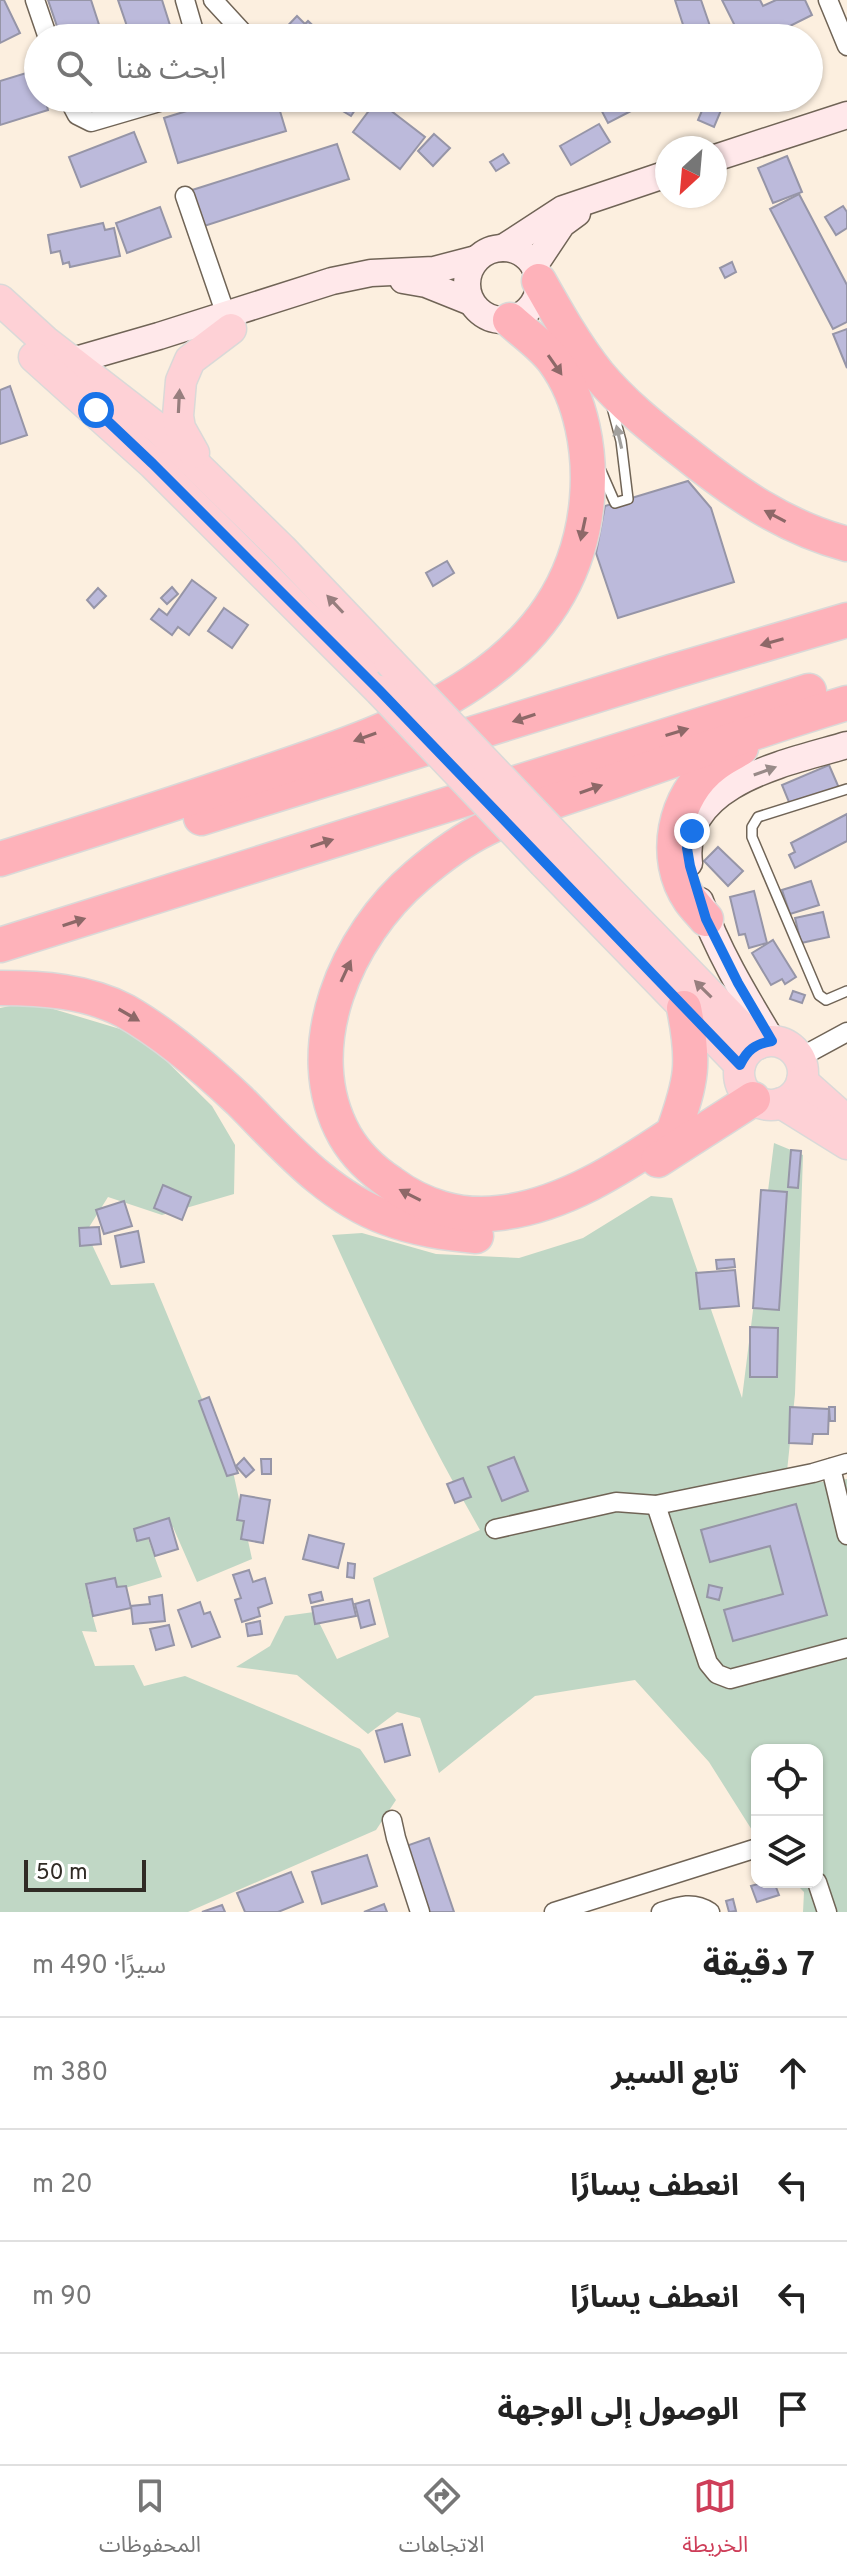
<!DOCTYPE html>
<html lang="ar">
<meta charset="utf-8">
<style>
:root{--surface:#fff;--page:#f2f2f2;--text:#222;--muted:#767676;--line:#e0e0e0;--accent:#ce3e59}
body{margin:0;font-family:Overpass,"Noto Sans Arabic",sans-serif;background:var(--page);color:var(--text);direction:rtl}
.controls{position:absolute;right:24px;bottom:24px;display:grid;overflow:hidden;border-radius:16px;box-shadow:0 2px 6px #0004}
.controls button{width:72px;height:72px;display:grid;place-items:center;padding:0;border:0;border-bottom:2px solid var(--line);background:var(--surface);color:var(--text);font:40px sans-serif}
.compass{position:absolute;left:655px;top:136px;width:72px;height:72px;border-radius:50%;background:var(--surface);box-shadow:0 2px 6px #0004;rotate:206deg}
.scale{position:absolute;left:24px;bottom:20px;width:122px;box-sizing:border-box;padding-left:8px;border:4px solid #302b25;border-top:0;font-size:22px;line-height:28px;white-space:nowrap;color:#302b25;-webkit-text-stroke:6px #fff;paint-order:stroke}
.stop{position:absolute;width:24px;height:24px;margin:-18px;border:6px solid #1a73e8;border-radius:50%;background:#fff}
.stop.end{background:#1a73e8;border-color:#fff;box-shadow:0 2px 8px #0008}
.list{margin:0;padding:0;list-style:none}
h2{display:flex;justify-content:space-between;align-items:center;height:104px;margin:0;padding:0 32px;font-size:34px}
h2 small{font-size:26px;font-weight:400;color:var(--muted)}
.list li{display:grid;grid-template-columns:52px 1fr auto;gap:24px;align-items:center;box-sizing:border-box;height:112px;padding:0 32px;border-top:2px solid var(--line)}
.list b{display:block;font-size:30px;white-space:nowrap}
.list em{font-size:26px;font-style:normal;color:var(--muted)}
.icon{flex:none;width:44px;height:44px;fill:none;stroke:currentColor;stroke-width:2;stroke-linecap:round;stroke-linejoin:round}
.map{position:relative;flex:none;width:847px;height:1912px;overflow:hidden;direction:ltr}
.search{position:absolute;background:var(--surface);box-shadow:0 2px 6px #0004;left:24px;right:24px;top:24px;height:88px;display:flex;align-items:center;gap:20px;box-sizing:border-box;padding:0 28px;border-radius:44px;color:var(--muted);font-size:30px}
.sheet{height:552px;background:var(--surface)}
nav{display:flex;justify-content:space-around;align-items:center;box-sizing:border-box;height:112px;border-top:2px solid var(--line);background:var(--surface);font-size:22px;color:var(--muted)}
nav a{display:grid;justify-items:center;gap:4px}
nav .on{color:var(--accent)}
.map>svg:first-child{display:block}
</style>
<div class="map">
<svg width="847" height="1912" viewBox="0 0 847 1912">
<rect width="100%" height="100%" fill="#fcefdf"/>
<g fill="#c0d7c5">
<path d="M 30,1002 L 140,1035 L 212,1106 L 235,1145 L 234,1194 L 162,1215 L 108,1197 L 86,1232 L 111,1285 L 154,1283 L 234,1476 L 252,1559 L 197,1582 L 173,1527 L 147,1536 L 162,1577 L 88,1599 L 97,1632 L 82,1631 L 95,1666 L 134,1665 L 144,1686 L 185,1676 L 360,1749 L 396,1800 L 376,1830 L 188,1912 L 0,1912 L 0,1008 Z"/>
<path d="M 774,1143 L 803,1155 L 795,1394 L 786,1481 L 831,1482 L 847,1479 L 847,1912 L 803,1912 L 804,1892 L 794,1882 L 817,1882 L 817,1750 L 757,1750 L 757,1838 L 709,1762 L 635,1680 L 535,1696 L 439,1773 L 420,1718 L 397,1712 L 368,1734 L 297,1675 L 236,1667 L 270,1646 L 285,1616 L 314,1612 L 337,1659 L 389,1637 L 373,1578 L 480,1530 C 425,1434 377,1335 332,1235 L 362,1233 L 436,1254 L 519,1258 L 583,1238 L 651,1196 L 672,1198 L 742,1398 Z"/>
</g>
<g fill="#bcbadb" stroke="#9695a7" stroke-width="2">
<path d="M 0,0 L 4,0 L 20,33 L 0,43 Z"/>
<path d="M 48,0 L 91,0 L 102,34 L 91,38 L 61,38 Z"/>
<path d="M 118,0 L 162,0 L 174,38 L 131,38 Z"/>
<path d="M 675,0 L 701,0 L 711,29 L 687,37 Z"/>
<path d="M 722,0 L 760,0 L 763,6 L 776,0 L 805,0 L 812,15 L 766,38 L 741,38 Z"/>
<path d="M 297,16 L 305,24 L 308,21 L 326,38 L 276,38 Z"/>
<path d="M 36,70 L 38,98 L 45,98 L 48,110 L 0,125 L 0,81 Z"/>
<path d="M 229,98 L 276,98 L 286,131 L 178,163 L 164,118 Z"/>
<path d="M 328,98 L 342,98 L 340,100 L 355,110 L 351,116 L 326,101 Z"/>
<path d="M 595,98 L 624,98 L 631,111 L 608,123 Z"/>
<path d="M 377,100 L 425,137 L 400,169 L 353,132 Z"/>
<path d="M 706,101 L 722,108 L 714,127 L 698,120 Z"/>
<path d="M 599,124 L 610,142 L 571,165 L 560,146 Z"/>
<path d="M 134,132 L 146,162 L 81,187 L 69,157 Z"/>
<path d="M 434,134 L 450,148 L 433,166 L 418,151 Z"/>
<path d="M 337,144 L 349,179 L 198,228 L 186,192 Z"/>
<path d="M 503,154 L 509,163 L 496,171 L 490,162 Z"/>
<path d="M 787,156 L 802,192 L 773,203 L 758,168 Z"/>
<path d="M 799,194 L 847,285 L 847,322 L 833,329 L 770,209 Z"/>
<path d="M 843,206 L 847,212 L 847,228 L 836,235 L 825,217 Z"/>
<path d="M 160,207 L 171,237 L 127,253 L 116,223 Z"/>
<path d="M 103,223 L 105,230 L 114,228 L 120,256 L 70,267 L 69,262 L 63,264 L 60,251 L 51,253 L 48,235 Z"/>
<path d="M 732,262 L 736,272 L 725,278 L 720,268 Z"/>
<path d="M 847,329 L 847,368 L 833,334 Z"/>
<path d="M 10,386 L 27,435 L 0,444 L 0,390 Z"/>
<path d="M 688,481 L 711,508 L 734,582 L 618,618 L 596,553 L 605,506 Z"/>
<path d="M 447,561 L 454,573 L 433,586 L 426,573 Z"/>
<path d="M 192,580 L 216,598 L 189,635 L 178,627 L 172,635 L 151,619 L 159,609 L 167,615 Z"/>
<path d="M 172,587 L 178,594 L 167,604 L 161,598 Z"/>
<path d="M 98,588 L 106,596 L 94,608 L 87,600 Z"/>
<path d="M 224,608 L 248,625 L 232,648 L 208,631 Z"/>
<path d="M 829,765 L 839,788 L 791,807 L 782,785 Z"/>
<path d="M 847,814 L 847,841 L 795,868 L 789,855 L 795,852 L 791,843 Z"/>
<path d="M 718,847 L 743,871 L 728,886 L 704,861 Z"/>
<path d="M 811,881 L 819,905 L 790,914 L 782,890 Z"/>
<path d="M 754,891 L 767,943 L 749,948 L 745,934 L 739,935 L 730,897 Z"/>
<path d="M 823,912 L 829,937 L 801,943 L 795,918 Z"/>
<path d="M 773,940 L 796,977 L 785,984 L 782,979 L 771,985 L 752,953 Z"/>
<path d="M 793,991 L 805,995 L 802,1003 L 790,999 Z"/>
<path d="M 791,1150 L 801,1151 L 798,1188 L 788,1187 Z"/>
<path d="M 163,1185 L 191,1197 L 182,1220 L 154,1208 Z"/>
<path d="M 761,1190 L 787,1192 L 779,1310 L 753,1308 Z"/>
<path d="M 124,1201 L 132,1226 L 104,1234 L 96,1210 Z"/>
<path d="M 99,1227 L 101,1244 L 80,1246 L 79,1228 Z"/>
<path d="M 138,1231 L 144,1262 L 121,1267 L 115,1236 Z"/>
<path d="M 734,1259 L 735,1267 L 717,1269 L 716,1260 Z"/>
<path d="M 735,1270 L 739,1306 L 700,1309 L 696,1273 Z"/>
<path d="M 750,1327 L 778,1328 L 777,1377 L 750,1377 Z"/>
<path d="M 209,1397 L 238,1473 L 227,1476 L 199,1401 Z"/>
<path d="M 790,1407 L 829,1409 L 828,1434 L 813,1434 L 812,1444 L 789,1443 Z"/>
<path d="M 829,1407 L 835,1407 L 835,1421 L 830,1421 Z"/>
<path d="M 514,1457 L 528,1491 L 502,1501 L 488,1467 Z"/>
<path d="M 244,1458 L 254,1470 L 246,1477 L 236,1466 Z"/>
<path d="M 261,1459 L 271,1459 L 271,1474 L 262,1474 Z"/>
<path d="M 463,1478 L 471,1497 L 455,1503 L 447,1484 Z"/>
<path d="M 241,1495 L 270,1500 L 263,1543 L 241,1539 L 244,1521 L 237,1520 Z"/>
<path d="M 796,1504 L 827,1615 L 733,1641 L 724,1610 L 783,1594 L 770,1546 L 710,1562 L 701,1530 Z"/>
<path d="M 169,1518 L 178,1549 L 155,1556 L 149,1538 L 137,1541 L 134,1529 Z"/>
<path d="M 309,1535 L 344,1544 L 338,1568 L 303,1559 Z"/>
<path d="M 348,1563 L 355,1564 L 354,1578 L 347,1577 Z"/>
<path d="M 249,1570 L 253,1582 L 265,1578 L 272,1603 L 258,1608 L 260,1616 L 242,1622 L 235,1600 L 241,1598 L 233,1575 Z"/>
<path d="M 115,1578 L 117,1587 L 126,1586 L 131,1608 L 93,1616 L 86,1584 Z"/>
<path d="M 709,1585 L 722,1588 L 719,1600 L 707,1597 Z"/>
<path d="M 321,1592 L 323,1600 L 311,1603 L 309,1595 Z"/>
<path d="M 162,1595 L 165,1621 L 133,1624 L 131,1606 L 150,1604 L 149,1597 Z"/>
<path d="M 352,1599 L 356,1616 L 315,1624 L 312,1607 Z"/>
<path d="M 369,1600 L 375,1624 L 361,1628 L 355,1604 Z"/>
<path d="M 200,1602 L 204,1614 L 210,1612 L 220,1637 L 192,1647 L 178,1610 Z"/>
<path d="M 260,1621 L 262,1634 L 248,1636 L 246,1624 Z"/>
<path d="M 169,1625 L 174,1645 L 156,1650 L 150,1629 Z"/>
<path d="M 402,1724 L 410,1755 L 385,1762 L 376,1731 Z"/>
<path d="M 429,1838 L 454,1912 L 428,1912 L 406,1846 Z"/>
<path d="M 367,1855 L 377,1886 L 322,1904 L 312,1872 Z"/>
<path d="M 291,1872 L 303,1902 L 278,1912 L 245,1912 L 237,1893 Z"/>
<path d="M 765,1882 L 774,1882 L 779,1895 L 757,1902 L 751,1886 Z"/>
<path d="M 733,1899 L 736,1911 L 729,1912 L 726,1901 Z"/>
<path d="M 384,1904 L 387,1912 L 364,1912 Z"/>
<path d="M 222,1905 L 225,1912 L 202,1912 Z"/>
</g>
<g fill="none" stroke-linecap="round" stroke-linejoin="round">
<g stroke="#706456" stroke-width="12">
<g id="lane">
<path d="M 601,471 L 615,503 L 628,499 L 621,441 L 612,407"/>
<path d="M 847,789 L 758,817 L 752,827 L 752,837 L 819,995 L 826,1000 L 847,991"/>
</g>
</g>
<g stroke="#706456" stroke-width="21">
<g id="street">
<path d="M 35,0 L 48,38"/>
<path d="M 185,0 L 196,38"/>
<path d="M 213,0 L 248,38"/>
<path d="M 828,0 L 847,46"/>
<path d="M 68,98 L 77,115 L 91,122 L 173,98"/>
<path d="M 185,196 L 226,315"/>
<path d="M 799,1058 L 847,1032"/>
<path d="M 831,1468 L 847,1535"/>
<path d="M 656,1505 L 708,1663 L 717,1674 L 730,1679 L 847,1648"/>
<path d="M 495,1529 L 616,1502 L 656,1505 L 813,1473 L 847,1463"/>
<path d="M 392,1820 L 396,1838 L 420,1912"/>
<path d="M 817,1882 L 827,1912"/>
<path d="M 554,1912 L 757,1848"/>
<path d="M 661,1912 C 679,1906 693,1901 710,1912"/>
</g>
</g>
<g stroke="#706456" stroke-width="29">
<g id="secondary">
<path d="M 715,158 L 847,115"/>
<circle cx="503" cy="284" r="36"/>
<path d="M 503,248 L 563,209 L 667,174"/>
<path d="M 534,266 L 562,224 L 577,213"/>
<path d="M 403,280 L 426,284 L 471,302"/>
<path d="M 55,366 L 159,336 L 332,281 L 371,273 L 434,270 L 476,259"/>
<path d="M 689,863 C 679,782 790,762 847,745"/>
<path d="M 700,901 C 717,950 745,996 772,1041"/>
</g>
</g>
<g stroke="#dad9d8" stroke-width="33">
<g id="primary">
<path d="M 0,300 L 45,341 L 160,430 L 282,549 L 389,661"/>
<path d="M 34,357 L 153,464 L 380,691"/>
<path d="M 194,453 L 180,428 L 178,416 L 181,381 L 190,360 L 231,329"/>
<path d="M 560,840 L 758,1044"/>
<path d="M 544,863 L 740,1065"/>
<circle cx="771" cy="1073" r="32"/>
<path d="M 802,1081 L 847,1121"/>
<path d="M 781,1103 L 847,1144"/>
</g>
</g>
<g stroke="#dad9d8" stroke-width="37">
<g id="highway">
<path d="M 539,281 C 557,313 575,345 598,374 C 623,404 653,428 684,452 C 734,492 783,527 847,544"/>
<path d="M 201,818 L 671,672 L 847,620"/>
<path d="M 0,859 C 83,833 165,807 247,779 C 390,731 572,677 587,499 C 591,453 582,399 554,361 C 542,345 524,333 510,320"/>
<path d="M 706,919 C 701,913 695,907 690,900 C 661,858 674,795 714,765 C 722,758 732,754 741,748"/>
<path d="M 0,945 L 809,691"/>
<path d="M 0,988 C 42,988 87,991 125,1011 C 167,1035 205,1068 240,1101 C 284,1145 327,1196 387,1218 C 416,1229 445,1233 476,1236"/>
<path d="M 684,1008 C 695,1063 692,1080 673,1133 C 621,1168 563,1206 499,1213 C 460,1218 422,1206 391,1183 C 373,1171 356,1155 345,1136 C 296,1049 347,935 417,876 C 438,858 462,840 487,828 C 528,808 574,795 617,780 C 693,753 770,726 847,703"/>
<path d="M 658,1160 L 753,1099"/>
</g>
</g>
<use href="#lane" stroke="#fff" stroke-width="9"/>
<use href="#street" stroke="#fff" stroke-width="18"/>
<use href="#secondary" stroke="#ffe8ea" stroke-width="26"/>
<use href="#primary" stroke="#fed1d6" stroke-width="30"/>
<use href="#highway" stroke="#feb2ba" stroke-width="34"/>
<g stroke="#dad9d8" stroke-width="33" stroke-linecap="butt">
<g id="primary-bridge">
<path d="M 389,661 L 560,840"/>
<path d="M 380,691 L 544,863"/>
</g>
</g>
<use href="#primary-bridge" stroke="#fed1d6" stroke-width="30"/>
</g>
<defs><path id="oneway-solid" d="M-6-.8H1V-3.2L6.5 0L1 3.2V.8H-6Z" transform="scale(2)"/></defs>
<g fill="#8d6868">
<use href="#oneway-solid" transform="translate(555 365) rotate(55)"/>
<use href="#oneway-solid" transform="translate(775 516) rotate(-152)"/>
<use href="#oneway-solid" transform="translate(583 529) rotate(102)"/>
<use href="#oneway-solid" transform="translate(772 642) rotate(164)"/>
<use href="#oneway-solid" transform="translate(524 718) rotate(162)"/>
<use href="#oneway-solid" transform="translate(677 732) rotate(-17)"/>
<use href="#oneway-solid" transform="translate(365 737) rotate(160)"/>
<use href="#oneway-solid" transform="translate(591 789) rotate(-19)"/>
<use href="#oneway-solid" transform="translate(322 843) rotate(-18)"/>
<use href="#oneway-solid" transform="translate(74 922) rotate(-18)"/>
<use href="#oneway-solid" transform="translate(346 971) rotate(-65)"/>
<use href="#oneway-solid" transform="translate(129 1015) rotate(30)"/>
<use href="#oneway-solid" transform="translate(410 1195) rotate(-153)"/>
</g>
<g fill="#977e7e">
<use href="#oneway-solid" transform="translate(179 401) rotate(-87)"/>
<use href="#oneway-solid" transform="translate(335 604) rotate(-133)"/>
<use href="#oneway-solid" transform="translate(703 989) rotate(-135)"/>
</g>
<use fill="#a2a09d" href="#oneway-solid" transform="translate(619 437) rotate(-103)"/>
<use fill="#988a88" href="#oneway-solid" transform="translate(765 771) rotate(-20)"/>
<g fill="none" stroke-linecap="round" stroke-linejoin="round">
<path stroke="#1a73e8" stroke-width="10" d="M 96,410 L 153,464 L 380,691 L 740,1065 C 747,1050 755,1044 772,1041 L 738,983 L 706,919 L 690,866 L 687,848 L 692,831"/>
</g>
</svg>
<div class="controls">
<button><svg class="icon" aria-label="locate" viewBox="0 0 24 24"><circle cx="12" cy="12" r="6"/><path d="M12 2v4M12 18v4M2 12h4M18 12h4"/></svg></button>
<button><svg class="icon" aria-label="layers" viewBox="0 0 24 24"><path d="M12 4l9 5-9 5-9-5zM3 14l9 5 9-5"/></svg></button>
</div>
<svg class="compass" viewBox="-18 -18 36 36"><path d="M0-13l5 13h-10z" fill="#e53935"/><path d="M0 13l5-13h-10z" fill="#767676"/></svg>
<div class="scale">50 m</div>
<div class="stop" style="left:96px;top:410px"></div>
<div class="stop end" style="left:692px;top:831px"></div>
<div class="search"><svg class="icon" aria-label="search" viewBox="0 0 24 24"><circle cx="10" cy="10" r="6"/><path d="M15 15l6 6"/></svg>ابحث هنا</div>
</div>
<section class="sheet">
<h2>7 دقيقة<small>سيرًا · 490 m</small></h2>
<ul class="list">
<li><svg class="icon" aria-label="ahead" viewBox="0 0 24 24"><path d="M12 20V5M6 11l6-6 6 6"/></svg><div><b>تابع السير</b></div><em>380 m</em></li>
<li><svg class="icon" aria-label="left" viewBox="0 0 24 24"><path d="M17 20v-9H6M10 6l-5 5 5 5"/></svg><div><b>انعطف يسارًا</b></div><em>20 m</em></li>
<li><svg class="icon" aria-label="left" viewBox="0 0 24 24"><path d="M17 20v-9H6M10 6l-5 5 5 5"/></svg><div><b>انعطف يسارًا</b></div><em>90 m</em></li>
<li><svg class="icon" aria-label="arrive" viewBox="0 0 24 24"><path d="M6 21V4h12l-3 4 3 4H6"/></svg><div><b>الوصول إلى الوجهة</b></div></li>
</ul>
</section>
<nav>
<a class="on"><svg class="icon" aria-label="map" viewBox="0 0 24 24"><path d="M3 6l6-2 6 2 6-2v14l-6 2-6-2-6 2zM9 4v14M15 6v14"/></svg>الخريطة</a>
<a><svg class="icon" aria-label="directions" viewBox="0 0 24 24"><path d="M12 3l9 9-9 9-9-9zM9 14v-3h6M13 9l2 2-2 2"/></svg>الاتجاهات</a>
<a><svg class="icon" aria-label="saved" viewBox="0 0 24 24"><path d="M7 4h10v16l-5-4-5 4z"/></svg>المحفوظات</a>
</nav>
